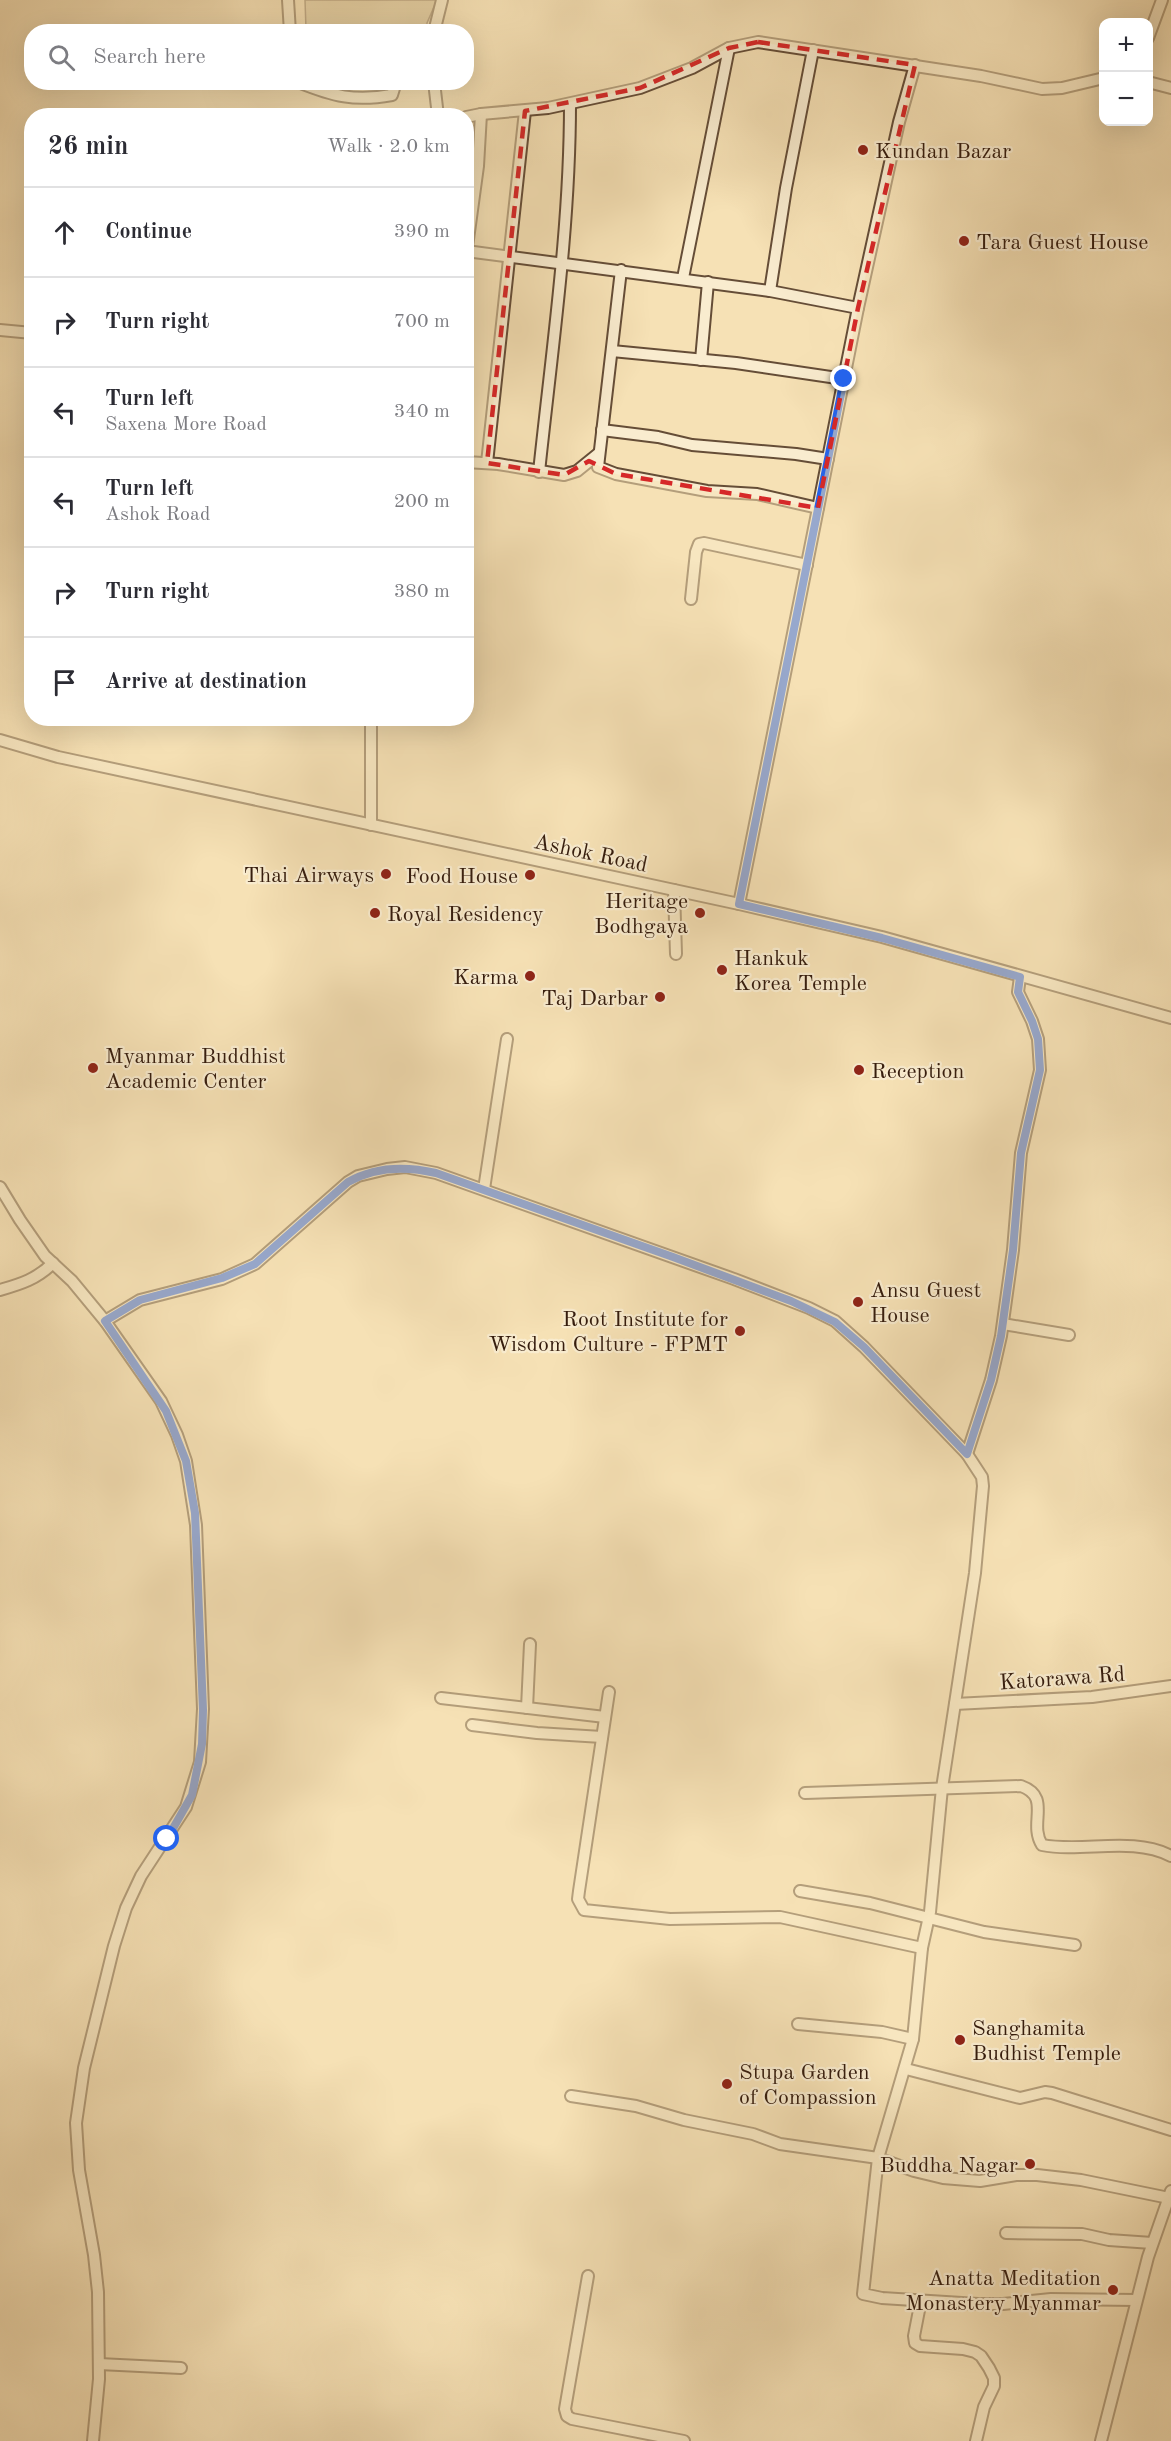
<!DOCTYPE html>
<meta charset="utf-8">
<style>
:root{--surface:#fff;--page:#f7f7f7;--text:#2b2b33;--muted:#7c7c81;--line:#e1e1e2}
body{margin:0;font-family:"Old Standard TT",serif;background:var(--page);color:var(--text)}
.controls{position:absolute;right:18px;top:18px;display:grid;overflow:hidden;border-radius:12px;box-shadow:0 6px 24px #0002}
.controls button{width:54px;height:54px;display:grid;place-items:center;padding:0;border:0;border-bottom:2px solid var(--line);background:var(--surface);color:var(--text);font:30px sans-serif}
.stop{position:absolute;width:18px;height:18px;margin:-14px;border:4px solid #2563eb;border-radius:50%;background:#fff}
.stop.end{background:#2563eb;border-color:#fff;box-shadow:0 2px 6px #0008}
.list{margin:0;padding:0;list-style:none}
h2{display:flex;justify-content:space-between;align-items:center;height:78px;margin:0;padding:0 24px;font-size:26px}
h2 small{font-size:20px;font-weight:400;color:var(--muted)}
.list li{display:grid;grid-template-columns:39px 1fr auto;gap:18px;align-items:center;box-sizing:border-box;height:90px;padding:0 24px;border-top:2px solid var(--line)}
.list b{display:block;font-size:22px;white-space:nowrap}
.list p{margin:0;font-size:20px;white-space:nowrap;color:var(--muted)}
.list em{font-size:20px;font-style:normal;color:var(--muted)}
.icon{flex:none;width:33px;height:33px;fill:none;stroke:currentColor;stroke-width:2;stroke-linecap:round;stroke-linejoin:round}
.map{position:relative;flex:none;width:1171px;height:2441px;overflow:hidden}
.search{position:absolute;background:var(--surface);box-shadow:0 6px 24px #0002;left:24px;top:24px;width:450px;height:66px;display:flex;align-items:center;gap:15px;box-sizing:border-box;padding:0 21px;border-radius:24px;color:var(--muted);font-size:22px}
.panel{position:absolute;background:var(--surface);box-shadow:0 6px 24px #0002;left:24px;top:108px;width:450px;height:618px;border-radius:24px}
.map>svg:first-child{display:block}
</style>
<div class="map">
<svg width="1171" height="2441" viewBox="0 0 1171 2441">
<rect width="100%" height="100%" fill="#f6e1b5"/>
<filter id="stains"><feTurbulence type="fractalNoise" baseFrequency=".00333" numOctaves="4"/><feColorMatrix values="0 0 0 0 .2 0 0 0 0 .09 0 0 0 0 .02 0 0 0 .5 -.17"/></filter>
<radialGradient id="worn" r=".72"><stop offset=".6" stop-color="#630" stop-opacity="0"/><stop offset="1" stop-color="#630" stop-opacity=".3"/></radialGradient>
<path fill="#d5c098" stroke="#856e52" stroke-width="1.5" d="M 305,0 L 437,0 L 427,23 L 427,32 L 326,32 L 306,29 Z"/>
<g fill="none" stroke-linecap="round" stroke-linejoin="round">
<g stroke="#654d37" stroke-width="14">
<g id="minor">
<path d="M 288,0 L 290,32"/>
<path d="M 434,32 L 442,0"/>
<path d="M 1148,38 L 1162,0"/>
<path d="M 298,82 C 333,96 354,102 392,95 L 396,82"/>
<path d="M 434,82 L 438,116"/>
<path d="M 1148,82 L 1171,88"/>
<path d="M 466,117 L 481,114 L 548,108 L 640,88 L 692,68 L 729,48 L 758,42 L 981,76 L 1042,89 L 1062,88 L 1104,78"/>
<path d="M 466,251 L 770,291 L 858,308"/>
<path d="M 466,254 L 478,166 L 481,114"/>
<path d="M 621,270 L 598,467 L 616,474 L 707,491 L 757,494 L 818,508"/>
<path d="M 683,278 L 729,48"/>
<path d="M 770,291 L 786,188 L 813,50"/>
<path d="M 0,330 L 32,333"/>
<path d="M 612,351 L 736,363 L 844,379"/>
<path d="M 701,360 L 708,282"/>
<path d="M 602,430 L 658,437 L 692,445 L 796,454 L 828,459"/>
<path d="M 466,462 L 498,464 L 564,475 L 577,471 L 598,454"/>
<path d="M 487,463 L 525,111"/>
<path d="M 539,472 C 552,349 570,227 570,104"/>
<path d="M 691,599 L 696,552 L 699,544 L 704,543 L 807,565"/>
<path d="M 0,740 L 58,757 L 739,904 L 882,937 L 1171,1018"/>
<path d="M 371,825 L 371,718"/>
<path d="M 674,890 L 676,954"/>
<path d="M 739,904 L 858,308 L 899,122 L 915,65"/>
<path d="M 0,1187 L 20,1220 L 45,1256 L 72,1281 L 105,1321 L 161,1401 L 177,1435 L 186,1461 L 196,1525 L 203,1709 L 200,1762 L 186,1807 L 141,1876 L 126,1908 L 114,1946 L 84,2068 L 76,2123 L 79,2170 L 94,2255 L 98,2292 L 99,2379 L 93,2441"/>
<path d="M 484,1189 L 507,1039"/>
<path d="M 0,1290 C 21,1284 37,1279 53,1263"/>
<path d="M 105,1321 L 140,1300 L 222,1279 L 255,1264 L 348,1182 L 358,1176 L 387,1169 L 405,1167 L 436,1173 L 734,1279 L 809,1308 L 835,1321 L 864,1347 L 967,1454 L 982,1477 L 983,1486 L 975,1573 L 942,1788 L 930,1912 L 922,1948 L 913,2039 L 878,2158 L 863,2294 L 882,2298 L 978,2304 L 1003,2304 L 1051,2299 L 1136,2300"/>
<path d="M 1003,1324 L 1069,1335"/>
<path d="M 967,1454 L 991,1380 L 1001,1336 L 1013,1250 L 1021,1153 L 1040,1070 L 1038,1039 L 1032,1021 L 1018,992 L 1020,977"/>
<path d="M 609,1692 L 579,1891 L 578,1899 L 584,1910 L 670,1919 L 780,1917 L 922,1948"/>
<path d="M 441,1698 L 605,1717"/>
<path d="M 955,1704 L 1092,1697 L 1171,1686"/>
<path d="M 527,1708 L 530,1644"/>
<path d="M 472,1725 L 537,1733 L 602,1737"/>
<path d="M 805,1793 L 1021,1786 C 1052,1797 1028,1823 1042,1845 C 1083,1853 1132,1836 1171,1856"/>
<path d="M 800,1891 L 870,1903 L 984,1932 L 1075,1945"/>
<path d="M 798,2024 L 882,2032 L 913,2039"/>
<path d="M 906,2069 L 1020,2098 L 1045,2092 L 1052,2093 L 1171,2130"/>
<path d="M 571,2096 L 636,2106 L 684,2120 L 753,2134 L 780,2144 L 878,2158 L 914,2171 L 943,2178 L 980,2181 L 1016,2175 L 1037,2175 L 1081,2180 L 1169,2198"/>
<path d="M 1006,2233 L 1082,2234 L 1109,2240 L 1152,2243"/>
<path d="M 588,2276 L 565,2409 L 567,2416 L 572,2419 L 684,2441"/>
<path d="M 921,2300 L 914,2336 L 915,2343 L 920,2346 L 963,2349 L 975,2352 L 981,2356 L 989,2368 L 994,2378 L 994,2386 L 984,2407 L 976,2441"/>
<path d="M 99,2364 L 181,2368"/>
<path d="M 1101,2441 L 1148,2257 L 1171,2191"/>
</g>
</g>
<use href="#minor" stroke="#f9eccf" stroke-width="10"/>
</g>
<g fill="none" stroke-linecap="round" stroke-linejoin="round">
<path stroke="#2563eb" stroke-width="8" d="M 167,1839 L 192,1795 L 202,1744 L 203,1710 L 195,1513 L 186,1461 L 166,1411 L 105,1321 L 140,1300 L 222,1278 L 255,1264 L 348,1182 C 376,1166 406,1166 436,1173 L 673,1257 L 791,1301 L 835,1322 L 864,1347 L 967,1454 L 991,1380 L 1001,1336 L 1013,1250 L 1021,1153 L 1040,1070 L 1038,1039 L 1032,1021 L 1018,992 L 1020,977 L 882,938 L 739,904 L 844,379"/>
</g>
<path d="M0 0H1171V2441H0ZM 758,42 L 915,65 L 858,308 L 818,508 L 616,474 L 589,461 L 564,475 L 487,463 L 525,111 L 640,88 L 729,48 Z" fill="#f6e1b5" fill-opacity=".55" fill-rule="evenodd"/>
<path fill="none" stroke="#d62828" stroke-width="4.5" stroke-dasharray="12 8" stroke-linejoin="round" d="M 758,42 L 915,65 L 858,308 L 818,508 L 616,474 L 589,461 L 564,475 L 487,463 L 525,111 L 640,88 L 729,48 Z"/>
<g fill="#8f2418" stroke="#f9eccf" stroke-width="2">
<circle cx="863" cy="150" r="6"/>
<circle cx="964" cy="241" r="6"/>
<circle cx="386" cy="874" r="6"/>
<circle cx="530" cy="875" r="6"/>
<circle cx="375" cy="913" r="6"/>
<circle cx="700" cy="913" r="6"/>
<circle cx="722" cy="970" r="6"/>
<circle cx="530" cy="976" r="6"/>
<circle cx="660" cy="997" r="6"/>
<circle cx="93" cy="1068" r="6"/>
<circle cx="859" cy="1070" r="6"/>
<circle cx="858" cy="1302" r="6"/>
<circle cx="740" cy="1331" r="6"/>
<circle cx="960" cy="2040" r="6"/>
<circle cx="727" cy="2084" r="6"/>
<circle cx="1030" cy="2164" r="6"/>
<circle cx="1113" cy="2290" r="6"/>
</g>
<g text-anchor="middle" stroke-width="4.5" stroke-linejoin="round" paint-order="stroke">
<g font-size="22" fill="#351c0d" stroke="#f9eccf" text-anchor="start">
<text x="875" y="158">Kundan Bazar</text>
<text x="976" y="249">Tara Guest House</text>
<text x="374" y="882" text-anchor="end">Thai Airways</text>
<text x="518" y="883" text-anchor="end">Food House</text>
<text x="688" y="908" text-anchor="end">Heritage<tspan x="688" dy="25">Bodhgaya</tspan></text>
<text x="387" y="921">Royal Residency</text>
<text x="734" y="965">Hankuk<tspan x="734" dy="25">Korea Temple</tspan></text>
<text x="518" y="984" text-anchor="end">Karma</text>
<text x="648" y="1005" text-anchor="end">Taj Darbar</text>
<text x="105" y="1063">Myanmar Buddhist<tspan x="105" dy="25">Academic Center</tspan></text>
<text x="871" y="1078">Reception</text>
<text x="870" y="1297">Ansu Guest<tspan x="870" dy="25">House</tspan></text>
<text x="728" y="1326" text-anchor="end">Root Institute for<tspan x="728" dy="25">Wisdom Culture - FPMT</tspan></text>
<text x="972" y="2035">Sanghamita<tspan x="972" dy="25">Budhist Temple</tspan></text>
<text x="739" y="2079">Stupa Garden<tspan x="739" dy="25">of Compassion</tspan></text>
<text x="1018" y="2172" text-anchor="end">Buddha Nagar</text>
<text x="1101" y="2285" text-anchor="end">Anatta Meditation<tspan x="1101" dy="25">Monastery Myanmar</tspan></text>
</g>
<g font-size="22" fill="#351c0d" stroke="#f9eccf">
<text transform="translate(591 852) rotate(12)" y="8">Ashok Road</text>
<text transform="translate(1062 1677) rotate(-4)" y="8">Katorawa Rd</text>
</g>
</g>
<rect width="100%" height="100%" filter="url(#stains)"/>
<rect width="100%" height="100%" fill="url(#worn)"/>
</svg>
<div class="controls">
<button>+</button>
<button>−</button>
</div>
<div class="stop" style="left:167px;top:1839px"></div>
<div class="stop end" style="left:844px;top:379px"></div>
<div class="search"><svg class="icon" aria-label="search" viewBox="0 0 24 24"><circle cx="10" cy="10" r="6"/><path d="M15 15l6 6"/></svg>Search here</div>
<section class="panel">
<h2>26 min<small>Walk · 2.0 km</small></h2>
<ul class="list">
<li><svg class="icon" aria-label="ahead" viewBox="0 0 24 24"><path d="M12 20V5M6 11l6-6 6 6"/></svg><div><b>Continue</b></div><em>390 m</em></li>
<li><svg class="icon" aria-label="right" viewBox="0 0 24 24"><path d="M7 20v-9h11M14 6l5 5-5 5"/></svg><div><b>Turn right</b></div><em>700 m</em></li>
<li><svg class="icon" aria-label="left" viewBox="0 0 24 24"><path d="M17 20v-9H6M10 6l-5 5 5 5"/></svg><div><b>Turn left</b><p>Saxena More Road</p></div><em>340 m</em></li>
<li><svg class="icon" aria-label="left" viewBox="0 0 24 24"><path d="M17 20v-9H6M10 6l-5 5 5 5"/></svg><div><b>Turn left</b><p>Ashok Road</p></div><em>200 m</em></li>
<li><svg class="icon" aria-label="right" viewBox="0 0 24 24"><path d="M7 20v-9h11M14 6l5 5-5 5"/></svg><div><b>Turn right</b></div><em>380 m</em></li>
<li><svg class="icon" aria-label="arrive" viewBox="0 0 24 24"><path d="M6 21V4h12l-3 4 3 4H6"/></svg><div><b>Arrive at destination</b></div></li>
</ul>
</section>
</div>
